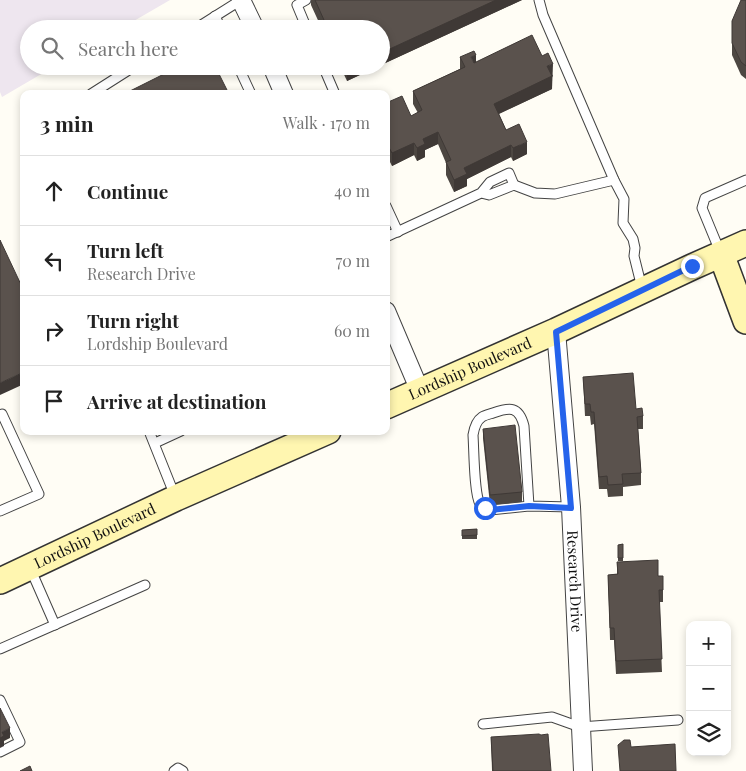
<!DOCTYPE html>
<meta charset="utf-8">
<style>
:root{--surface:#fff;--page:#f2f2f2;--text:#222;--muted:#767676;--line:#e0e0e0}
body{margin:0;font-family:"Playfair Display",serif;background:var(--page);color:var(--text)}
.controls{position:absolute;right:15px;bottom:15px;display:grid;overflow:hidden;border-radius:10px;box-shadow:0 2px 8px #0003}
.controls button{width:45px;height:45px;display:grid;place-items:center;padding:0;border:0;border-bottom:1px solid var(--line);background:var(--surface);color:var(--text);font:25px sans-serif}
.stop{position:absolute;width:15px;height:15px;margin:-11px;border:4px solid #2563eb;border-radius:50%;background:#fff}
.stop.end{background:#2563eb;border-color:#fff;box-shadow:0 1px 5px #0008}
.list{margin:0;padding:0;list-style:none}
h2{display:flex;justify-content:space-between;align-items:center;height:65px;margin:0;padding:0 20px;font-size:21px}
h2 small{font-size:16px;font-weight:400;color:var(--muted)}
.list li{display:grid;grid-template-columns:32px 1fr auto;gap:15px;align-items:center;box-sizing:border-box;height:70px;padding:0 20px;border-top:1px solid var(--line)}
.list b{display:block;font-size:19px;white-space:nowrap}
.list p{margin:0;font-size:16px;white-space:nowrap;color:var(--muted)}
.list em{font-size:16px;font-style:normal;color:var(--muted)}
.icon{flex:none;width:28px;height:28px;fill:none;stroke:currentColor;stroke-width:2;stroke-linecap:round;stroke-linejoin:round}
.map{position:relative;flex:none;width:746px;height:771px;overflow:hidden}
.search{position:absolute;background:var(--surface);box-shadow:0 2px 8px #0003;left:20px;top:20px;width:370px;height:55px;display:flex;align-items:center;gap:12px;box-sizing:border-box;padding:0 18px;border-radius:28px;color:var(--muted);font-size:19px}
.panel{position:absolute;background:var(--surface);box-shadow:0 2px 8px #0003;left:20px;top:90px;width:370px;height:345px;border-radius:10px}
.map>svg:first-child{display:block}
</style>
<div class="map">
<svg width="746" height="771" viewBox="0 0 746 771">
<rect width="100%" height="100%" fill="#fffdf5"/>
<path fill="#eee6ef" d="M 0,0 L 170,0 L 120,29 L 29,29 L 29,66 L 55,66 L 2,97 L 0,92 Z"/>
<g fill="none" stroke-linecap="round" stroke-linejoin="round">
<g stroke="#444" stroke-width="11">
<g id="service">
<path d="M 306,0 L 297,5 L 307,29"/>
<path d="M 539,0 L 543,15 L 614,180 L 624,199 L 623,223 L 633,239 L 635,248 L 634,256 L 642,288"/>
<path d="M 215,16 L 221,29"/>
<path d="M 195,29 L 241,0"/>
<path d="M 238,66 L 251,94"/>
<path d="M 323,66 L 335,94"/>
<path d="M 91,94 L 135,66"/>
<path d="M 514,185 L 535,193 L 555,194 L 614,180"/>
<path d="M 386,206 L 398,232"/>
<path d="M 386,237 L 481,193 L 490,182 L 509,173 L 514,185 L 489,195 L 481,193"/>
<path d="M 721,254 L 702,208 L 705,198 L 746,180"/>
<path d="M 149,431 L 175,496"/>
<path d="M 155,443 L 181,431"/>
<path d="M 529,506 L 524,426 C 519,406 510,407 493,413 C 490,414 485,415 482,417 C 476,421 474,429 473,435 C 474,449 474,494 480,504 C 483,508 487,509 490,510 L 529,506 L 571,507"/>
<path d="M 0,511 L 39,494 L 2,414"/>
<path d="M 30,568 L 55,625"/>
<path d="M 0,649 L 145,585"/>
<path d="M 0,700 L 20,742 L 0,752"/>
<path d="M 483,724 L 552,717 L 580,727 L 678,720"/>
<path d="M 174,771 L 178,768 L 183,771"/>
</g>
</g>
<g stroke="#444" stroke-width="20">
<g id="minor">
<path d="M 241,0 L 255,29"/>
<path d="M 272,66 L 284,94"/>
<path d="M 386,311 L 420,391"/>
<path id="s1" d="M 556,331 L 571,507 L 583,771"/>
</g>
</g>
<g stroke="#333" stroke-width="28">
<g id="secondary">
<path d="M 721,254 L 746,321"/>
<path id="s2" d="M 386,406 L 556,331 L 692,267 L 746,243"/>
<path id="s3" d="M 0,581 L 176,498 L 328,431"/>
</g>
</g>
<use href="#service" stroke="#fff" stroke-width="9"/>
<use href="#minor" stroke="#fff" stroke-width="18"/>
<use href="#secondary" stroke="#fff6b0" stroke-width="25"/>
</g>
<g fill="#4d4742">
<path d="M 311,0 L 522,0 L 381,65 L 381,29 L 322,29 L 311,5 Z"/>
<path d="M 746,0 L 746,79 L 741,75 L 732,55 L 732,21 Z"/>
<path d="M 542,56 L 553,76 L 552,77 L 552,89 L 499,114 L 506,130 L 527,154 L 513,161 L 511,157 L 467,179 L 467,186 L 454,192 L 446,175 L 446,163 L 438,144 L 425,150 L 425,157 L 417,161 L 414,155 L 392,166 L 386,154 L 386,103 L 411,116 L 418,113 L 413,104 L 413,91 L 460,69 L 460,57 L 476,62 Z"/>
<path d="M 340,66 L 379,66 L 347,81 Z"/>
<path d="M 583,377 L 636,409 L 643,416 L 643,429 L 638,429 L 641,473 L 641,485 L 623,487 L 623,496 L 608,497 L 607,489 L 599,489 L 594,424 L 591,425 L 590,416 L 585,416 Z"/>
<path d="M 483,429 L 522,492 L 522,502 L 490,505 L 483,438 Z"/>
<path d="M 477,529 L 477,539 L 462,539 L 462,530 Z"/>
<path d="M 623,544 L 623,561 L 618,561 L 618,545 Z"/>
<path d="M 617,562 L 658,576 L 663,590 L 663,602 L 659,602 L 662,672 L 616,674 L 614,640 L 610,640 L 608,575 L 617,574 Z"/>
<path d="M 491,737 L 551,771 L 492,771 Z"/>
</g>
<g fill="#3f3936">
<path d="M 496,0 L 522,0 L 381,65 L 381,53 Z"/>
<path d="M 476,55 L 476,67 L 471,57 Z"/>
<path d="M 553,64 L 552,89 L 494,116 L 494,104 L 547,66 Z"/>
<path d="M 353,66 L 379,66 L 347,81 L 347,69 Z"/>
<path d="M 438,132 L 438,144 L 425,150 L 425,157 L 417,161 L 417,148 L 423,139 Z"/>
<path d="M 527,142 L 527,154 L 513,161 L 513,148 Z"/>
<path d="M 414,143 L 414,155 L 392,166 L 392,153 Z"/>
<path d="M 511,145 L 511,157 L 467,179 L 467,186 L 454,192 L 454,180 L 464,168 Z"/>
<path d="M 24,372 L 24,384 L 0,395 L 0,383 Z"/>
<path d="M 10,728 L 10,738 L 4,741 L 4,746 L 0,748 L 0,738 L 2,732 Z"/>
</g>
<g fill="#5a524d" stroke="#3f3936">
<path d="M 315,0 L 496,0 L 381,53 L 381,29 L 328,29 Z"/>
<path d="M 741,0 L 746,0 L 746,66 L 741,62 L 732,43 L 732,21 Z"/>
<path d="M 532,35 L 542,56 L 548,53 L 553,64 L 547,66 L 552,76 L 494,104 L 506,130 L 519,124 L 527,142 L 513,148 L 511,145 L 464,168 L 467,174 L 454,180 L 446,162 L 451,160 L 438,132 L 423,139 L 425,144 L 417,148 L 414,143 L 392,153 L 386,142 L 386,103 L 402,96 L 411,116 L 422,110 L 413,91 L 465,67 L 460,57 L 474,51 L 476,55 L 471,57 L 474,63 Z"/>
<path d="M 180,66 L 215,66 L 229,94 L 124,94 Z"/>
<path d="M 345,66 L 353,66 L 347,69 Z"/>
<path d="M 0,240 L 24,291 L 24,372 L 0,383 Z"/>
<path d="M 633,373 L 636,409 L 642,408 L 643,416 L 637,417 L 641,473 L 622,474 L 623,484 L 608,485 L 607,476 L 599,477 L 594,412 L 591,412 L 590,404 L 585,404 L 583,377 Z"/>
<path d="M 515,425 L 522,492 L 490,495 L 483,429 Z"/>
<path d="M 477,529 L 477,535 L 462,536 L 462,530 Z"/>
<path d="M 623,544 L 623,558 L 618,558 L 618,545 Z"/>
<path d="M 658,560 L 658,576 L 663,576 L 663,590 L 659,590 L 662,659 L 616,661 L 614,628 L 610,628 L 608,575 L 618,574 L 617,562 Z"/>
<path d="M 0,708 L 10,728 L 2,732 L 4,736 L 0,738 Z"/>
<path d="M 539,734 L 541,735 L 548,734 L 551,771 L 493,771 L 491,737 Z"/>
<path d="M 624,740 L 630,740 L 631,747 L 675,744 L 676,771 L 620,771 L 618,745 Z"/>
<path d="M 30,766 L 32,771 L 20,771 Z"/>
</g>
<g fill="none" stroke-linecap="round" stroke-linejoin="round">
<path stroke="#2563eb" stroke-width="6" d="M 485,508 L 490,510 L 529,506 L 571,508 L 556,332 L 692,266"/>
</g>
<g text-anchor="middle" stroke-width="5" stroke-linejoin="round" paint-order="stroke">
<g font-size="15" fill="#111" stroke="#fff">
<text dy="5" stroke="none"><textPath href="#s2" startOffset="92">Lordship Boulevard</textPath></text>
<text dy="5" stroke="none"><textPath href="#s3" startOffset="105">Lordship Boulevard</textPath></text>
<text dy="5" stroke="none"><textPath href="#s1" startOffset="251">Research Drive</textPath></text>
</g>
</g>
</svg>
<div class="controls">
<button>+</button>
<button>−</button>
<button><svg class="icon" aria-label="layers" viewBox="0 0 24 24"><path d="M12 4l9 5-9 5-9-5zM3 14l9 5 9-5"/></svg></button>
</div>
<div class="stop" style="left:485px;top:508px"></div>
<div class="stop end" style="left:692px;top:266px"></div>
<div class="search"><svg class="icon" aria-label="search" viewBox="0 0 24 24"><circle cx="10" cy="10" r="6"/><path d="M15 15l6 6"/></svg>Search here</div>
<section class="panel">
<h2>3 min<small>Walk · 170 m</small></h2>
<ul class="list">
<li><svg class="icon" aria-label="ahead" viewBox="0 0 24 24"><path d="M12 20V5M6 11l6-6 6 6"/></svg><div><b>Continue</b></div><em>40 m</em></li>
<li><svg class="icon" aria-label="left" viewBox="0 0 24 24"><path d="M17 20v-9H6M10 6l-5 5 5 5"/></svg><div><b>Turn left</b><p>Research Drive</p></div><em>70 m</em></li>
<li><svg class="icon" aria-label="right" viewBox="0 0 24 24"><path d="M7 20v-9h11M14 6l5 5-5 5"/></svg><div><b>Turn right</b><p>Lordship Boulevard</p></div><em>60 m</em></li>
<li><svg class="icon" aria-label="arrive" viewBox="0 0 24 24"><path d="M6 21V4h12l-3 4 3 4H6"/></svg><div><b>Arrive at destination</b></div></li>
</ul>
</section>
</div>
